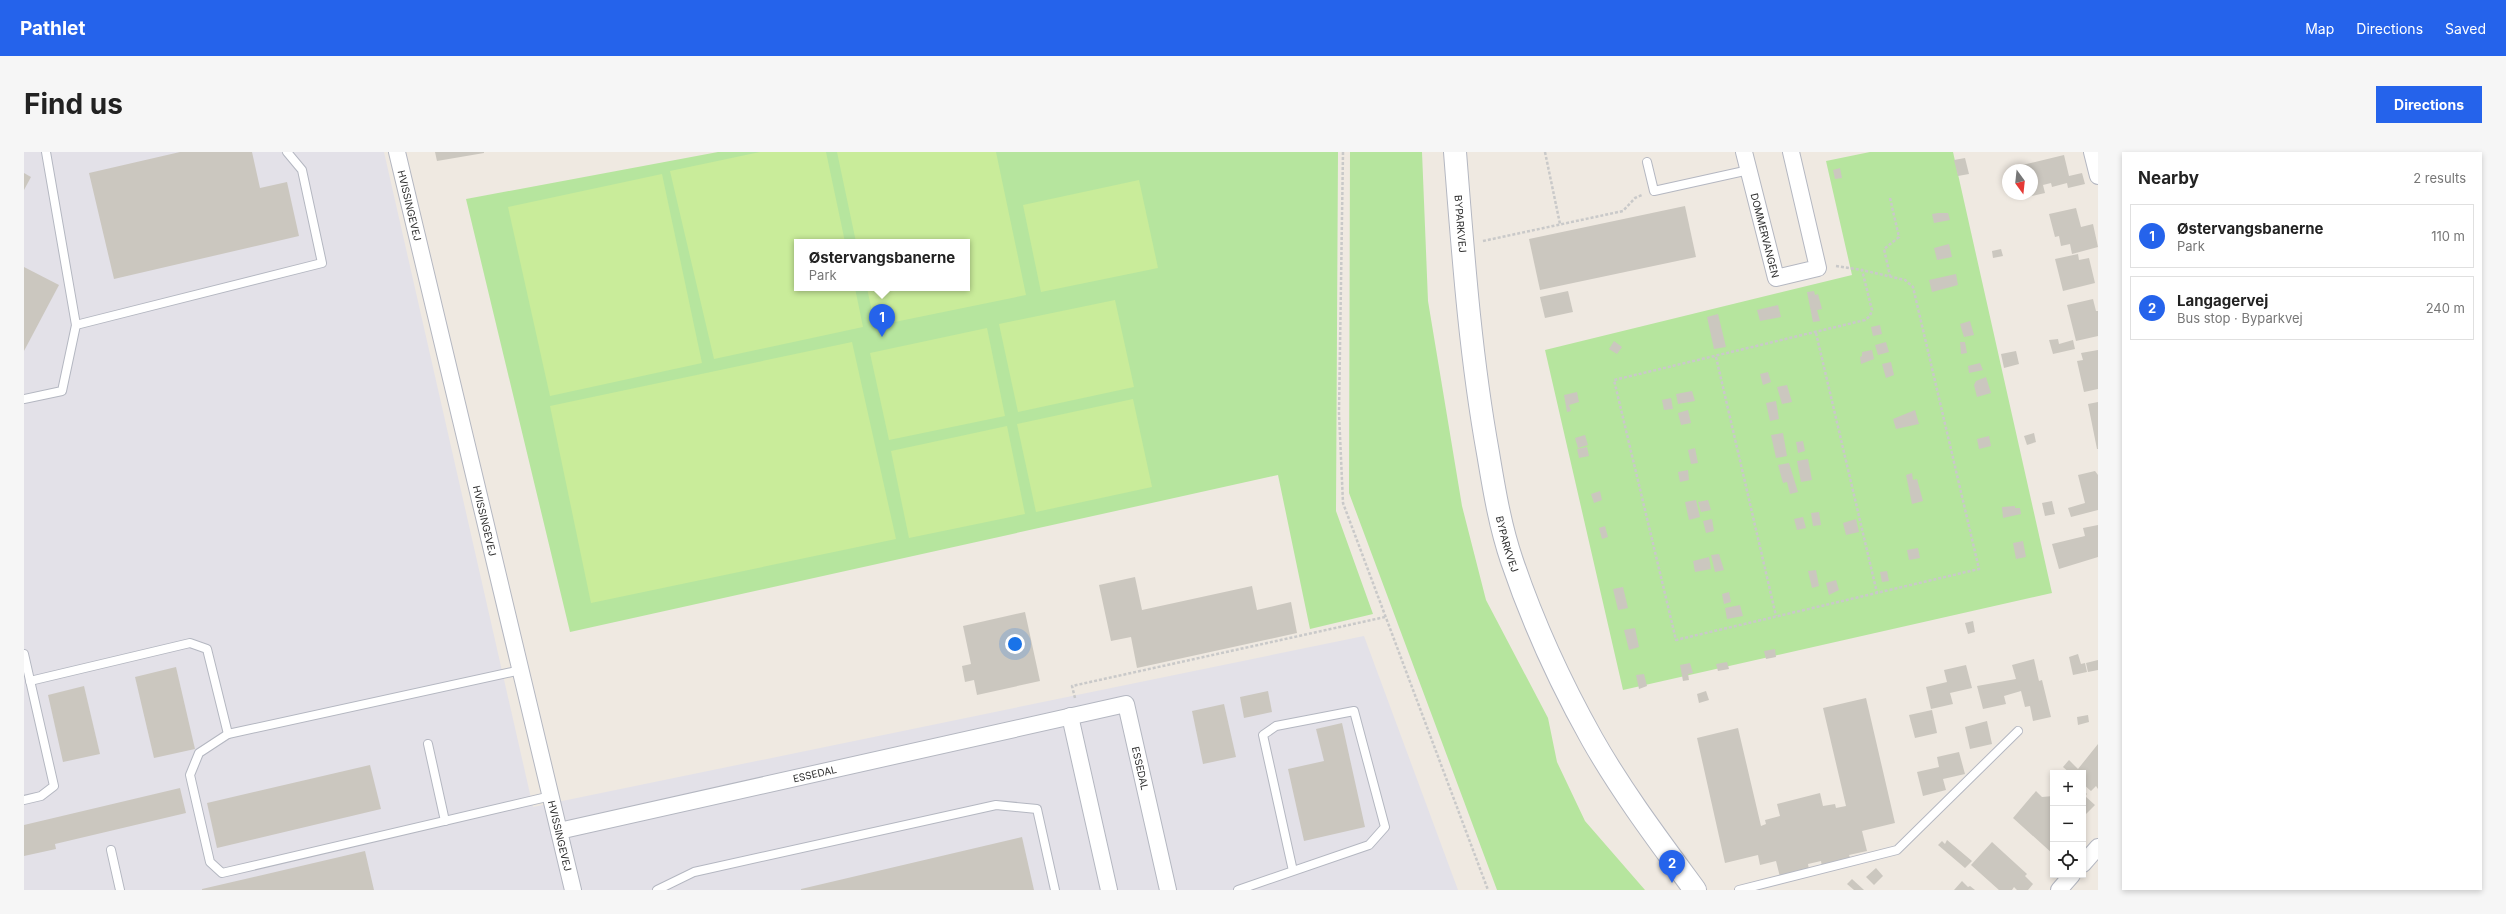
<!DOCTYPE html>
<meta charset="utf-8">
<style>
:root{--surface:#fff;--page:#f6f6f6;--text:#222;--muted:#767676;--line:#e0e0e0;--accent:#2563eb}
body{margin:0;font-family:Inter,sans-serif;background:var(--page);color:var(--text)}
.controls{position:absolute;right:12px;bottom:12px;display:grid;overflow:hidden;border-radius:0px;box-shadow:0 2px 6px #0003}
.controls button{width:36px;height:36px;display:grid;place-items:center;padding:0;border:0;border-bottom:1px solid var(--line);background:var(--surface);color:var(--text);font:20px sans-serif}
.compass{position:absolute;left:1978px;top:12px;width:36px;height:36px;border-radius:50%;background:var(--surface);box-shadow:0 2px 6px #0003;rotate:165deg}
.you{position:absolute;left:991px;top:492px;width:14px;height:14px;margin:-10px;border:3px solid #fff;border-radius:50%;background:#1a73e8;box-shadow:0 0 0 6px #1a73e833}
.badge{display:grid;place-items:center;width:26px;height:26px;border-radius:50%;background:var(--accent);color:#fff;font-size:13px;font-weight:700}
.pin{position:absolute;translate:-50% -33px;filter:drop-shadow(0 1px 2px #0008)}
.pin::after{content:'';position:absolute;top:21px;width:14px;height:12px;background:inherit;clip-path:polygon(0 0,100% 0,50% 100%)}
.popup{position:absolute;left:770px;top:87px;width:176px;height:52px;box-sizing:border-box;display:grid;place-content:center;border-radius:0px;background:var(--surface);filter:drop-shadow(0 1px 3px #0005);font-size:13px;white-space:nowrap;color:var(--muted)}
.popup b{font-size:15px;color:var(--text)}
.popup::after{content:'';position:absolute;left:50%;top:100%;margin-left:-8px;border:8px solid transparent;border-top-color:var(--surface)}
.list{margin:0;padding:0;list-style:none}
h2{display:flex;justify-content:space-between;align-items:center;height:52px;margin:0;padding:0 16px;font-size:17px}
h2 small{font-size:13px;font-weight:400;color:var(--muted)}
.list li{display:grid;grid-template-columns:26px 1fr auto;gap:12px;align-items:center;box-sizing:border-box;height:64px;margin:0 8px 8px;padding:0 8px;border:1px solid var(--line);border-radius:0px}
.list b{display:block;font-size:15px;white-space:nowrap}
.list p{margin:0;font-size:13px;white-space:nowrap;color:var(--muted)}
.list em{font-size:13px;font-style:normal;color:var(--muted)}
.icon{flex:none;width:22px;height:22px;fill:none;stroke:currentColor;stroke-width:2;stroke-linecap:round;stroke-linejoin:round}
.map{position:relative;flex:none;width:2074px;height:738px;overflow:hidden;border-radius:0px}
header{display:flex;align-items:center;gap:24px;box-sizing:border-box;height:56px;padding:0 20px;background:var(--accent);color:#fff}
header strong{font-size:19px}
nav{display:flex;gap:22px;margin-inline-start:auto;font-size:14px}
.intro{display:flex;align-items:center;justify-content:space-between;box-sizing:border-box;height:96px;padding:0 24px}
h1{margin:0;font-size:28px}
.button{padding:10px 18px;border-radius:0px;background:var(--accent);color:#fff;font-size:14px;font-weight:700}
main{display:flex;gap:24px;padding:0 24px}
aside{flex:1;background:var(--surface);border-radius:0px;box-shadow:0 2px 6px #0003}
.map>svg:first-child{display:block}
</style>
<header>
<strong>Pathlet</strong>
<nav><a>Map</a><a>Directions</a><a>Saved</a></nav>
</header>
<div class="intro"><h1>Find us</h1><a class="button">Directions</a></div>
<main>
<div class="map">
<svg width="2074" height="738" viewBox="0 0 2074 738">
<rect width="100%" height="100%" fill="#efe9e1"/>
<path fill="#e3e1e8" d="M 0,0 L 360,0 L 509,655 L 1340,484 L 1434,738 L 0,738 Z"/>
<g fill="#b6e59e" fill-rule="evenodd">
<path d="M 694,0 L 1314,0 L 1312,359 L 1349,462 L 1286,477 L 1254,323 L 546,480 L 442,47 ZM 773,90 L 943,90 L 943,136 L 773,136 Z"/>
<path d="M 1326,0 L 1398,0 L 1404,149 L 1438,354 L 1462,448 L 1524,566 L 1533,610 L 1561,669 L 1621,738 L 1473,738 L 1325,341 Z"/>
<path d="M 1846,0 L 1929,0 L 2028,441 L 1599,538 L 1521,198 L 1828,123 L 1802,9 Z"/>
</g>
<g fill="#c9ec9a">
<path d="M 736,0 L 802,0 L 821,90 L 773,90 L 773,136 L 831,136 L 839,175 L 690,207 L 646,19 Z"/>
<path d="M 813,0 L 972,0 L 1002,143 L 851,174 L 843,136 L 943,136 L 943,90 L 832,90 Z"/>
<path d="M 638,22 L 678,211 L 526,244 L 484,55 Z"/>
<path d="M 1115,28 L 1134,116 L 1017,140 L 999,53 Z"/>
<path d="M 1091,148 L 1110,235 L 994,260 L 975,172 Z"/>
<path d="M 963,176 L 981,264 L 865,288 L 846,201 Z"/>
<path d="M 828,190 L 872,387 L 567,451 L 526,254 Z"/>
<path d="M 1109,247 L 1128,335 L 1012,360 L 993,272 Z"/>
<path d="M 983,274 L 1001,362 L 885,386 L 867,299 Z"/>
</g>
<g fill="#cbc7bf">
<path d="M 156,0 L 228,0 L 236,36 L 263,30 L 275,84 L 90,127 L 65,21 Z"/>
<path d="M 411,0 L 460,0 L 460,1 L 413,9 Z"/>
<path d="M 2040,3 L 2045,24 L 2058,21 L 2061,32 L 2044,36 L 2043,31 L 2028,35 L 2027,31 L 2019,33 L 2021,41 L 1995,47 L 1994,42 L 2008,42 L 2008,18 L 1995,18 L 1994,14 Z"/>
<path d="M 1941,6 L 1945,22 L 1934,24 L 1930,8 Z"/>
<path d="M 1816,16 L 1818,26 L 1811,27 L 1809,18 Z"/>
<path d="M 0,21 L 7,25 L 0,38 Z"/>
<path d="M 1661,54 L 1672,105 L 1516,138 L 1505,87 Z"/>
<path d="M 2052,56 L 2057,75 L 2069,72 L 2074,95 L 2048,102 L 2046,92 L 2037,94 L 2035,84 L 2031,85 L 2025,62 Z"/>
<path d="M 1914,61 L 1924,61 L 1926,68 L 1910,71 L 1908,62 Z"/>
<path d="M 1925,92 L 1928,105 L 1913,108 L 1910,96 Z"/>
<path d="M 1977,97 L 1979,104 L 1969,106 L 1968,99 Z"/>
<path d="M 2054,102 L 2055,108 L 2065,106 L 2071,131 L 2039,139 L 2031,107 Z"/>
<path d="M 0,115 L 35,133 L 0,199 Z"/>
<path d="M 1932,122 L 1934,133 L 1908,140 L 1905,128 Z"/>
<path d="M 1544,139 L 1549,160 L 1521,166 L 1516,145 Z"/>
<path d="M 1790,139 L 1791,143 L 1794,142 L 1798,157 L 1793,158 L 1796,169 L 1789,170 L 1783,140 Z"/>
<path d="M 2069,147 L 2072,159 L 2074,159 L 2074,184 L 2052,189 L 2043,153 Z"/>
<path d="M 1754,153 L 1757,165 L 1736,169 L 1733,158 Z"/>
<path d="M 1694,162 L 1702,195 L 1690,197 L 1683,165 Z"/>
<path d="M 1946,169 L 1950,183 L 1940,185 L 1936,172 Z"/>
<path d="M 1856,173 L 1858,182 L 1849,184 L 1847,175 Z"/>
<path d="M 2034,187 L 2035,192 L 2049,188 L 2051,197 L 2029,202 L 2025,188 Z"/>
<path d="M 1590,189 L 1598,195 L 1593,202 L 1585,197 Z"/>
<path d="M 1862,190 L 1865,200 L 1854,203 L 1851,193 Z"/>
<path d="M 1936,190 L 1941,190 L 1943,201 L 1937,202 Z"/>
<path d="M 1848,198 L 1850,207 L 1837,212 L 1836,205 L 1838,204 L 1838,200 Z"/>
<path d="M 2074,198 L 2074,237 L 2060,240 L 2053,209 L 2059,208 L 2057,201 Z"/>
<path d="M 1992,199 L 1995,212 L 1980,216 L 1977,202 Z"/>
<path d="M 1867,210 L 1870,223 L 1862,226 L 1858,212 Z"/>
<path d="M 1956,211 L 1959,218 L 1945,221 L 1944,214 Z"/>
<path d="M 1744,220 L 1747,230 L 1739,233 L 1736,222 Z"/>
<path d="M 1962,225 L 1967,241 L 1953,245 L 1950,233 L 1952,229 Z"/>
<path d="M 1763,233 L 1768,250 L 1758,252 L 1753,235 Z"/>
<path d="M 1668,239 L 1671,249 L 1654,252 L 1652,242 Z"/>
<path d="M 1553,240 L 1555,250 L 1545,253 L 1547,259 L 1543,260 L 1540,243 Z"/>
<path d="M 1647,246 L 1649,257 L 1640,258 L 1638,248 Z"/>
<path d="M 1752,249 L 1755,267 L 1746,269 L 1742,251 Z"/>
<path d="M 2074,250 L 2074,297 L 2073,297 L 2064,252 Z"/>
<path d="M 1664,258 L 1667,271 L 1657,273 L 1654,261 Z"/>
<path d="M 1891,258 L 1895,272 L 1872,277 L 1869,267 Z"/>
<path d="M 1759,281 L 1763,304 L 1752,306 L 1747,283 Z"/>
<path d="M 2010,281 L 2012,290 L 2003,293 L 2000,284 Z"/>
<path d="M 1561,283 L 1564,293 L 1554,296 L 1551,286 Z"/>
<path d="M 1965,284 L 1967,294 L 1955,297 L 1953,287 Z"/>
<path d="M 1779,289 L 1781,299 L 1774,301 L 1772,290 Z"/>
<path d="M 1563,295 L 1565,304 L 1555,306 L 1553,297 Z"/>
<path d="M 1671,296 L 1674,311 L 1667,312 L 1664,298 Z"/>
<path d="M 1784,307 L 1788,328 L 1777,330 L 1773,309 Z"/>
<path d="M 1765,311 L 1774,340 L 1766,342 L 1763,330 L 1759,331 L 1754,313 Z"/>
<path d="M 1664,318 L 1665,328 L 1656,330 L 1654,320 Z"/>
<path d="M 2071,319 L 2074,323 L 2074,358 L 2047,365 L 2044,356 L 2061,351 L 2054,323 Z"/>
<path d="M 1888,321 L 1889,328 L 1893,327 L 1899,349 L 1888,352 L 1882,323 Z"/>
<path d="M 1576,339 L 1578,348 L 1570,351 L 1567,342 Z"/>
<path d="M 1672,348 L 1676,365 L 1665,368 L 1661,350 Z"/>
<path d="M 1684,348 L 1687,358 L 1677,360 L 1674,350 Z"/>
<path d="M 2028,349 L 2031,362 L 2021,364 L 2018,351 Z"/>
<path d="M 1991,354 L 1991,356 L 1996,356 L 1997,362 L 1979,366 L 1978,355 Z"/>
<path d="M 1795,360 L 1797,373 L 1789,374 L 1787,361 Z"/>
<path d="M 1779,365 L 1782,376 L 1773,378 L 1770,367 Z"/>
<path d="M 1688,367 L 1690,379 L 1682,381 L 1679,369 Z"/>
<path d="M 1832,367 L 1835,380 L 1822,383 L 1819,371 Z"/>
<path d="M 2074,373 L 2074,405 L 2035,417 L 2028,392 L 2061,384 L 2059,376 Z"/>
<path d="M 1581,374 L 1584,385 L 1578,387 L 1575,376 Z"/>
<path d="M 1999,389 L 2002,405 L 1992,407 L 1989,391 Z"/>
<path d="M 1894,396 L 1896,406 L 1885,408 L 1883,398 Z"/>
<path d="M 1695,402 L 1700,418 L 1691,420 L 1687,403 Z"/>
<path d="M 1685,405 L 1687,417 L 1671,420 L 1669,409 Z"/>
<path d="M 1792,418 L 1795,434 L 1788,436 L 1784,419 Z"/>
<path d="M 1863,419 L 1865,429 L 1858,430 L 1856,420 Z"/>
<path d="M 1111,425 L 1118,458 L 1228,434 L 1233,458 L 1267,450 L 1273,481 L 1113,516 L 1107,485 L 1087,489 L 1075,433 Z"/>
<path d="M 1812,428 L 1815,438 L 1805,443 L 1802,431 Z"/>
<path d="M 1599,435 L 1604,456 L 1594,458 L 1589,437 Z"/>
<path d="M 1705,440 L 1707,450 L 1700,452 L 1698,442 Z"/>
<path d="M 1716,453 L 1719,464 L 1703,467 L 1701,456 Z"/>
<path d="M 1001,460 L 1016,529 L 953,543 L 950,528 L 941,530 L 938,514 L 947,512 L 939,474 Z"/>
<path d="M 1949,469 L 1951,480 L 1944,482 L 1941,471 Z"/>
<path d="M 1611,476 L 1615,495 L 1605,498 L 1600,478 Z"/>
<path d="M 1751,497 L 1752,505 L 1742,507 L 1740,499 Z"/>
<path d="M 2054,502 L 2057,512 L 2061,511 L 2063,520 L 2049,523 L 2045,505 Z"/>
<path d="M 2010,507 L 2015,529 L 2018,528 L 2027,565 L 2009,569 L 2006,554 L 2001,555 L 1997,539 L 1980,544 L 1982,552 L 1959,557 L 1953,534 L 1992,527 L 1988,513 Z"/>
<path d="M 2074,508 L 2074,518 L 2064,520 L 2062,511 Z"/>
<path d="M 1703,510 L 1705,517 L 1694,519 L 1692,512 Z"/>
<path d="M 1666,511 L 1669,521 L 1664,522 L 1665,528 L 1659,529 L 1656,513 Z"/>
<path d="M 1942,513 L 1948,536 L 1926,541 L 1929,552 L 1907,557 L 1902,535 L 1923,530 L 1920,518 Z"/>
<path d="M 152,515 L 171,597 L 130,606 L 111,525 Z"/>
<path d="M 1620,522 L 1623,534 L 1615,537 L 1612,523 Z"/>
<path d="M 60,534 L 76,602 L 39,610 L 24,543 Z"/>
<path d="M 1244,539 L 1248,560 L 1220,566 L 1216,545 Z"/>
<path d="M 1682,539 L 1685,548 L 1675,551 L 1673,542 Z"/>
<path d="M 1842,546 L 1871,671 L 1838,679 L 1843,699 L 1825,703 L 1827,708 L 1798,715 L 1797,709 L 1784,712 L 1785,718 L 1756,725 L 1752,709 L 1736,713 L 1734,703 L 1701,711 L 1673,586 L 1714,576 L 1737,674 L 1742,672 L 1741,668 L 1756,664 L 1753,652 L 1796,641 L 1799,654 L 1811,652 L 1812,656 L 1822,654 L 1799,556 Z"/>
<path d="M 1200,552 L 1212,605 L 1179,612 L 1168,559 Z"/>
<path d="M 1908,558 L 1913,581 L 1891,586 L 1885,563 Z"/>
<path d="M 2064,563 L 2065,570 L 2054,573 L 2053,565 Z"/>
<path d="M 1963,569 L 1968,592 L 1946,597 L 1941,575 Z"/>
<path d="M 1318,571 L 1341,675 L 1280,689 L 1264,617 L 1300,609 L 1292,577 Z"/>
<path d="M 2074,592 L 2074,637 L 2072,634 L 2067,639 L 2059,632 L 2059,621 L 2046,621 L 2039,615 L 2045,608 L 2054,617 Z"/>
<path d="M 1935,600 L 1941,622 L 1919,627 L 1922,638 L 1899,644 L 1893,620 L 1915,615 L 1913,605 Z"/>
<path d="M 346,613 L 357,657 L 193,696 L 183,651 Z"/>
<path d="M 156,636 L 162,661 L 31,692 L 32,697 L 0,704 L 0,673 Z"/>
<path d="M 2059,638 L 2063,642 L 2061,644 L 2071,653 L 2059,665 Z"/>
<path d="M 2012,639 L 2018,645 L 2029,644 L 2029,702 L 1989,666 Z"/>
<path d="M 998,685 L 1010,738 L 777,738 L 777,737 Z"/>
<path d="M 1923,688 L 1948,709 L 1941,716 L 1914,693 L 1918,689 L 1921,692 Z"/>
<path d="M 1968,690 L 2003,722 L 2001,724 L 2009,732 L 2004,738 L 1993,738 L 1990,735 L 1988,738 L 1975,738 L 1947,713 Z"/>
<path d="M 341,699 L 350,738 L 178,738 L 178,737 Z"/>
<path d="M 1852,716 L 1859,724 L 1850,733 L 1842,725 Z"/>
<path d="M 1828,727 L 1840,738 L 1830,738 L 1823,732 Z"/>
<path d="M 1938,729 L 1944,735 L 1946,734 L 1951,738 L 1930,738 Z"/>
</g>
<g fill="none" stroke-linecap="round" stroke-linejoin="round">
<g stroke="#b4b7c1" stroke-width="10">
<g id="lane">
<path d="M 1623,10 L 1630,39 L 1725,18"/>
<path d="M 52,173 L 298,111 L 278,18 L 263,0"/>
<path d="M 0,247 L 38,239 L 52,173 L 22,0"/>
<path d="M 0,502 L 30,634 L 17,644 L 0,648"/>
<path d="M 6,529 L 166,491 L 183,497 L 204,582 L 497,518"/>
<path d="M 204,582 L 175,601 L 166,623 L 186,710 L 198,721 L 527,644"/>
<path d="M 404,592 L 421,669"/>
<path d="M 87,698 L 96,738"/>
<path d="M 633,738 L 670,720 L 972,653 L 1013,657 L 1031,738"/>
<path d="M 1214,738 L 1345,693 L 1361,675 L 1330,559 L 1252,574 L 1239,583 L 1269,719"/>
<path d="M 1715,738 L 1873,698 L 1994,579"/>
</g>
</g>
<g stroke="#b4b7c1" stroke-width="18">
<g id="street">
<path id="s1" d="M 373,0 L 549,738"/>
<path id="s2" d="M 1720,0 L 1752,126 L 1794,116 L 1767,0"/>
<path d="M 2068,0 L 2074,24"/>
<path d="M 1046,564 L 1085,738"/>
<path id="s3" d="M 535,679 L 1102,552 L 1144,738"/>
<path d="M 2059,712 L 2074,695"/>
<path d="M 2035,738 L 2048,723"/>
</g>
</g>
<g stroke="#b4b7c1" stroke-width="24">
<g id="secondary">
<path id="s4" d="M 1431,0 C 1439,101 1446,201 1464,301 C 1470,337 1476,374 1488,409 C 1509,471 1536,530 1568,587 C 1598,640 1635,689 1671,738"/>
</g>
</g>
<g stroke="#c9c9c9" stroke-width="2.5" stroke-dasharray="3 2" stroke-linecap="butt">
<path d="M 1319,0 L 1315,261 L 1319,351 L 1464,738"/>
<path d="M 1521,0 L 1536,72"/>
<path d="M 1866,46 L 1875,85 L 1860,97 L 1866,124"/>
<path d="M 1459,89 L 1599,59 L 1611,46 L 1618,43"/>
<path d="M 1812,114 L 1838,118 L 1848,158 L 1846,164 L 1841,168 L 1590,228 L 1652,488 L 1955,417 L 1889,135 L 1881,128 L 1838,118"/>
<path d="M 1792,181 L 1853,441"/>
<path d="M 1692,205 L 1752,464"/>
<path d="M 1051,546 L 1048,534 L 1361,465"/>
</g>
<use href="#lane" stroke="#fff" stroke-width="8"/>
<use href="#street" stroke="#fff" stroke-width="16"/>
<use href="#secondary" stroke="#fff" stroke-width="22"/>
</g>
<g text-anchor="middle" stroke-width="3" stroke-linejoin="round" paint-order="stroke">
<g font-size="10" fill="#2e2e2e" stroke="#fff">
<text dy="4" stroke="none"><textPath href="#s1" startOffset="55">HVISSINGEVEJ</textPath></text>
<text dy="4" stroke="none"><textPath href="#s4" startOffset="72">BYPARKVEJ</textPath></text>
<text dy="4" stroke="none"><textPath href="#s2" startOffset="86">DOMMERVANGEN</textPath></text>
<text dy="4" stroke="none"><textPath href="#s1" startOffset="379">HVISSINGEVEJ</textPath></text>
<text dy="4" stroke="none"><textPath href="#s4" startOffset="396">BYPARKVEJ</textPath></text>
<text dy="4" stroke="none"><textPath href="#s3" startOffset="647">ESSEDAL</textPath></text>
<text dy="4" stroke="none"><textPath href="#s3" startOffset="262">ESSEDAL</textPath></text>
<text dy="4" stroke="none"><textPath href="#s1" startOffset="703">HVISSINGEVEJ</textPath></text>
</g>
</g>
</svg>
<div class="controls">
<button>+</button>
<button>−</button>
<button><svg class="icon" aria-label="locate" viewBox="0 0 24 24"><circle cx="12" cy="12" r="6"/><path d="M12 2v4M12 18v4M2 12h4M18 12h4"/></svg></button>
</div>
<svg class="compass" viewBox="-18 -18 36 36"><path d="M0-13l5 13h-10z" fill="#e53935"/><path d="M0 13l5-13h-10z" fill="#767676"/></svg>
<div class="you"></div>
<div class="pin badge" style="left:858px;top:185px">1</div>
<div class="popup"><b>Østervangsbanerne</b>Park</div>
<div class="pin badge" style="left:1648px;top:731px">2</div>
</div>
<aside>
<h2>Nearby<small>2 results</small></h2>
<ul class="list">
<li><span class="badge">1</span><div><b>Østervangsbanerne</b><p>Park</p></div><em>110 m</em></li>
<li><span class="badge">2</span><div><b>Langagervej</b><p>Bus stop · Byparkvej</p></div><em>240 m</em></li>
</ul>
</aside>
</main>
